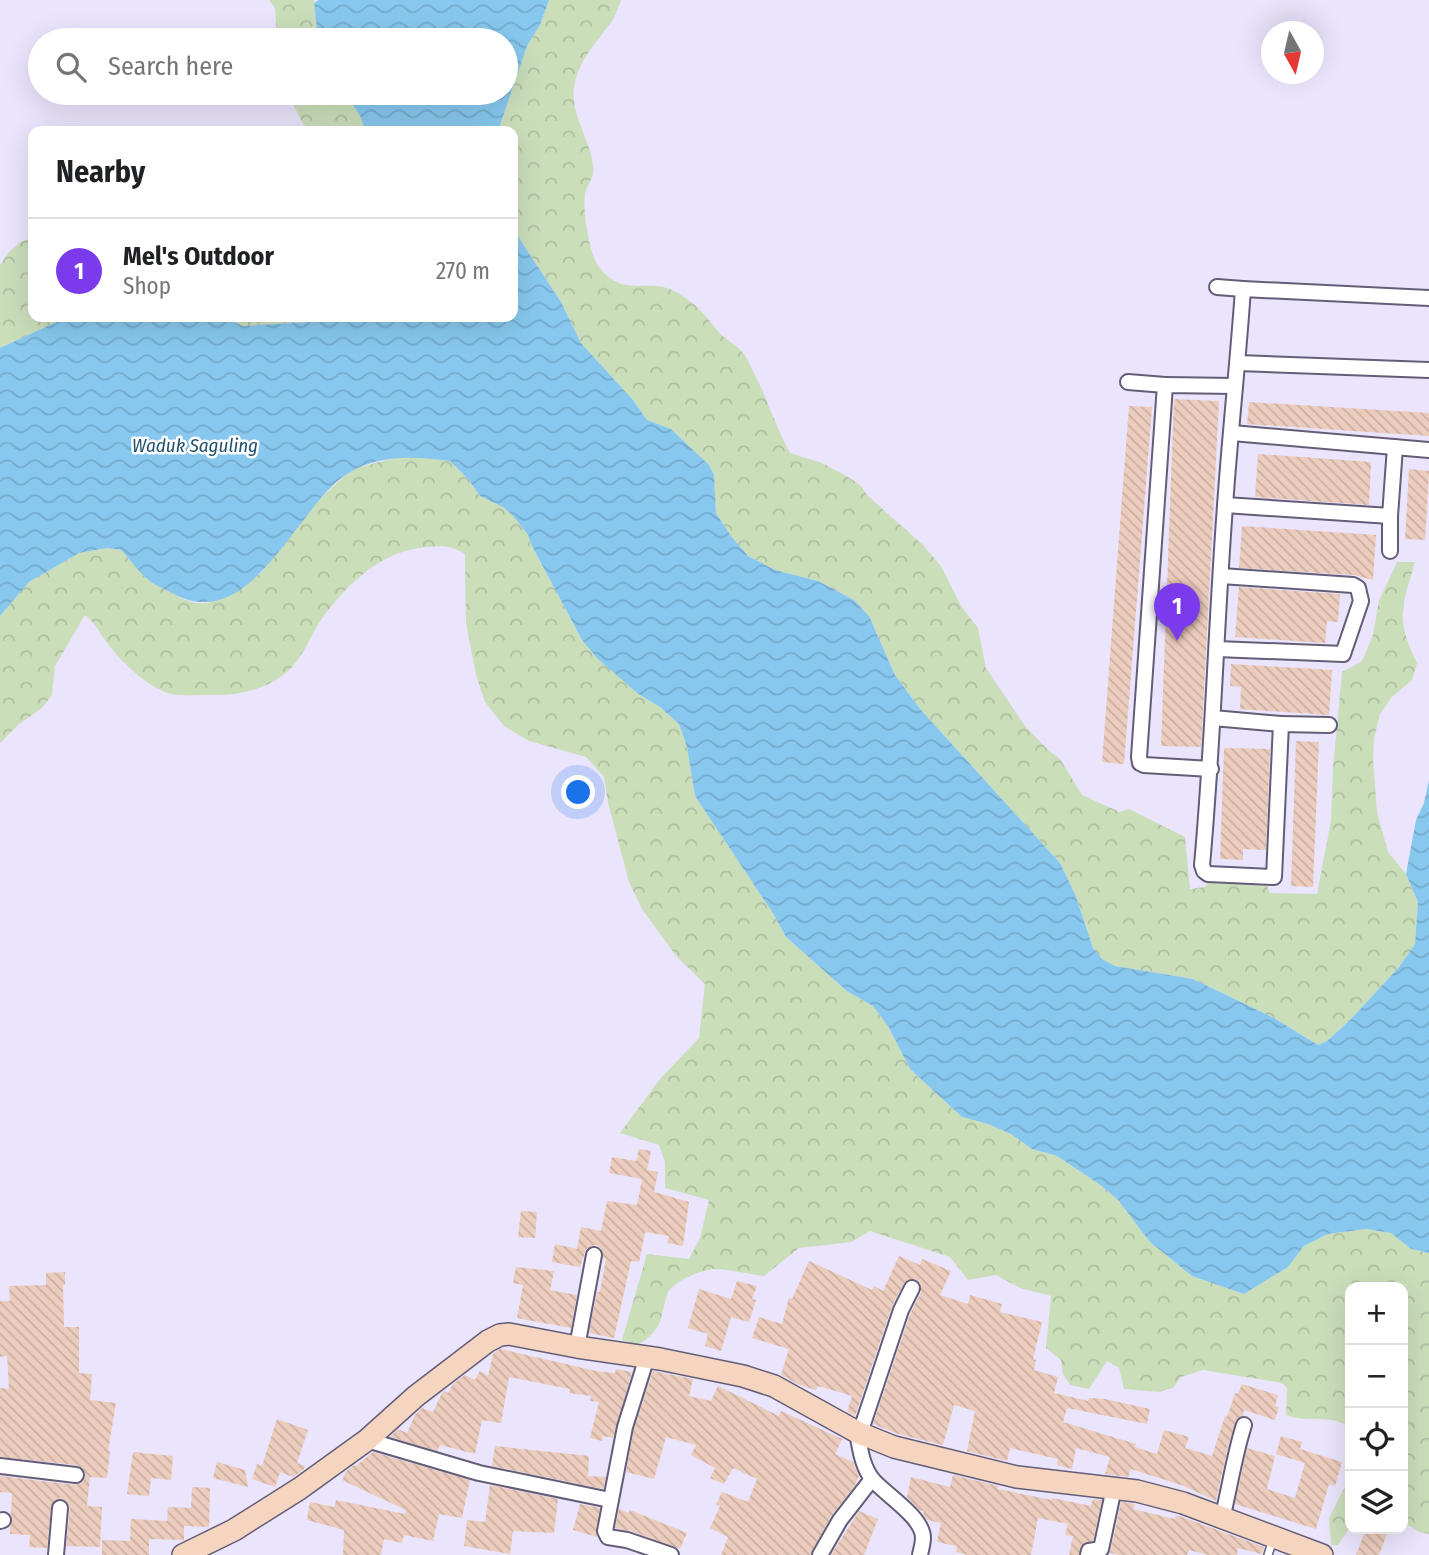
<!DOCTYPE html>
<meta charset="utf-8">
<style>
:root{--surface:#fff;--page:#f2f2f2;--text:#202124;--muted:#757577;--line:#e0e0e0;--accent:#7c3aed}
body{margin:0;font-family:"Fira Sans Condensed",sans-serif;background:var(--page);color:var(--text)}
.controls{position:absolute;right:21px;bottom:21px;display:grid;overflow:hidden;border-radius:14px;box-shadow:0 7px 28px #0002}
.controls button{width:63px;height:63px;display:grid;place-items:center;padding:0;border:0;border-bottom:2px solid var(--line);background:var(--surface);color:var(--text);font:35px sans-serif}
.compass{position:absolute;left:1261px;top:21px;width:63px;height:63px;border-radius:50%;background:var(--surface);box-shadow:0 7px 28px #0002;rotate:172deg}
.you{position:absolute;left:579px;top:793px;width:24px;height:24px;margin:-18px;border:5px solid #fff;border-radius:50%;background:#1a73e8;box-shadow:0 0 0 10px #1a73e833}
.badge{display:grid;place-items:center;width:46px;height:46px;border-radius:50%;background:var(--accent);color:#fff;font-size:23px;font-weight:700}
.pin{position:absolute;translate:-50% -58px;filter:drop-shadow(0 2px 4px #0008)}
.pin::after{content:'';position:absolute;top:37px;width:24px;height:21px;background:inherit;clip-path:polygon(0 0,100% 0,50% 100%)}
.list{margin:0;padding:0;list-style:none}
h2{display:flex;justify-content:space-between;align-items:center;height:91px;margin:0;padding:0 28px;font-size:30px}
h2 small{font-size:23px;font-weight:400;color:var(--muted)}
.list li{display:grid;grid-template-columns:46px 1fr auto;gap:21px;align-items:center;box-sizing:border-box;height:105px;padding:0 28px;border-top:2px solid var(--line)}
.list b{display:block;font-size:26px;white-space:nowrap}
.list p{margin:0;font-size:23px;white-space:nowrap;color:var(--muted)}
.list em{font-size:23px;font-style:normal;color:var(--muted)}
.icon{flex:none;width:38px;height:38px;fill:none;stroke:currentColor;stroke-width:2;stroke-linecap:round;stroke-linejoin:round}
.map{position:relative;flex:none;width:1429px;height:1555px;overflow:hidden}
.search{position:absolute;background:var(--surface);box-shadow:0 7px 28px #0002;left:28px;top:28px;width:490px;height:77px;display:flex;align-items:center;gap:18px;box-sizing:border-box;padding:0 24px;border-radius:38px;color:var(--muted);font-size:26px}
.panel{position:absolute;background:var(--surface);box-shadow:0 7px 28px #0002;left:28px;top:126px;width:490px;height:196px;border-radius:14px}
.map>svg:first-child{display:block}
</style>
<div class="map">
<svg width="1429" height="1555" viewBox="0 0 1429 1555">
<defs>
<pattern id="forest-crowns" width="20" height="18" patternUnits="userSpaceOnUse" patternTransform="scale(1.75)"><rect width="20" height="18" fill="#cbdeba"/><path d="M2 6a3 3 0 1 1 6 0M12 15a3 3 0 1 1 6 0" fill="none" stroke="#aebea0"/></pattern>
<pattern id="water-waves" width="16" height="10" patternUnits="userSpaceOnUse" patternTransform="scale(1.75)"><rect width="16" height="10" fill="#88c8ef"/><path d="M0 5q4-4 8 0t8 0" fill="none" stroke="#75abcd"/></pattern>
<pattern id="building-back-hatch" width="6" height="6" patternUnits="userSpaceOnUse" patternTransform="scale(1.75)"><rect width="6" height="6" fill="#ecccbd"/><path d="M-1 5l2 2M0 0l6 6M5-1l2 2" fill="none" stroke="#caafa2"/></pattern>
</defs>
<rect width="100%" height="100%" fill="#eae4fc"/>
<g fill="url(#forest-crowns)">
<path d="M 269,0 L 314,0 L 318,40 L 277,40 L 275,8 Z"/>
<path d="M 549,0 L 621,0 C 618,8 615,17 610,24 C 597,41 582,57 576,78 C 566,110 589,134 593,165 C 595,175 590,180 586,190 C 581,204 589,255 599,267 C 625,300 648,276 676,292 C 697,304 703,313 718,331 C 725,340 736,344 742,352 C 748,358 751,368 755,375 C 768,401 776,428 790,453 L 822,463 L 848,477 L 860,485 L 868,496 L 923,545 L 941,566 L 961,606 L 978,628 L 986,668 L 1025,726 L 1048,750 L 1060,759 L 1082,795 L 1120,812 L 1129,809 L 1185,837 L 1190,889 L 1205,887 L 1208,882 L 1267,886 L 1270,893 L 1317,894 L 1331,821 L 1333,768 L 1342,672 L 1362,661 L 1373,635 L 1379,601 L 1397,562 L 1415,562 C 1402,607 1395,619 1417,663 L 1412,680 L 1392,697 L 1380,714 L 1374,739 L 1373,758 L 1377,812 L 1388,852 L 1406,874 L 1418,902 L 1415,944 L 1399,967 L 1351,1019 L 1327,1041 L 1318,1045 L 1274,1018 L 1193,979 L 1115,966 L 1102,959 L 1093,948 L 1075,894 L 1060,863 L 921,710 L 895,675 L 869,616 L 854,600 L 818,581 L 775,570 L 748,556 L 731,536 L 716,513 L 714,475 L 709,465 L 671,429 L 647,420 L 633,400 L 581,343 L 561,302 L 513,229 L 513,131 L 498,131 L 527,46 L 540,25 Z"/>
<path d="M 287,93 L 346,93 L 361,118 L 365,131 L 307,131 Z"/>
<path d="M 33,237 L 33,317 L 67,317 L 0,348 L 0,265 L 9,252 L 21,242 Z"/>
<path d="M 223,317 L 347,317 L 347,320 L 243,326 Z"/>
<path d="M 410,456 L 450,461 L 468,479 L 480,496 L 503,507 L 513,516 L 528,535 L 532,546 L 582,640 L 598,658 L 637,693 L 660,707 L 679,724 L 687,747 L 695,796 L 774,915 L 786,937 L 848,992 L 873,1006 L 888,1026 L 910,1069 L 962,1117 L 988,1124 L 1011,1134 L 1032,1149 L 1057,1156 L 1099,1184 L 1118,1200 L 1150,1242 L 1192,1276 L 1244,1294 L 1288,1267 L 1304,1246 L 1328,1234 L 1366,1229 L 1391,1233 L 1411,1249 L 1429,1253 L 1429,1534 L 1419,1532 L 1403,1522 L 1403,1287 L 1350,1287 L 1350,1427 C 1328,1413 1309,1424 1286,1415 L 1287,1388 L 1282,1383 L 1203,1370 L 1181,1377 L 1173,1388 L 1159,1392 L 1124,1389 L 1119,1368 L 1107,1361 L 1089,1389 L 1070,1385 L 1063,1374 L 1061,1360 L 1046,1348 L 1051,1296 L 1020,1288 L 996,1275 L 968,1280 L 950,1257 L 870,1231 L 851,1242 L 799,1248 L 764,1276 C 748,1274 730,1269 714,1269 C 701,1270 671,1282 667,1295 C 659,1321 664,1328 638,1345 L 622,1340 L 647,1254 L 689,1259 L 700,1238 L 709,1200 L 665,1188 L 665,1162 L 659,1145 L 620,1133 L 660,1079 L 699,1038 L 705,984 L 677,957 L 642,909 L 629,882 L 608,803 L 604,777 L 586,757 L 529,741 L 504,726 L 485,702 L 476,675 L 466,623 L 465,554 C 449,544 437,546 419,548 C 377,554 343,588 319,623 C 309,639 302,659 287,672 C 264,691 236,696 207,695 C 195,695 176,697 165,692 C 145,684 125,665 111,648 C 101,636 98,626 85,615 L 55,666 L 52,695 L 42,708 L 18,725 L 0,743 L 0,616 L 29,582 L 79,553 L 107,548 L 121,550 L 148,580 L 183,599 L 195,603 L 209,603 L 260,574 L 318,500 L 347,474 L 358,468 L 397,457 Z"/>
<path d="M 1350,1477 L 1350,1527 L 1338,1545 L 1331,1545 L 1329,1518 Z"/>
</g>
<g fill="url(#water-waves)">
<path d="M 319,0 L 549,0 L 540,25 L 527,46 L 498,131 L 365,131 L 361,118 L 346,93 L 506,93 L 506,40 L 318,40 L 314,3 Z"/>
<path d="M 513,229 L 561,302 L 581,343 L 633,400 L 647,420 L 671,429 L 709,465 L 714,475 L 716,513 L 731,536 L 748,556 L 775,570 L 818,581 L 854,600 L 869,616 L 895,675 L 921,710 L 1060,863 L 1075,894 L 1093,948 L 1102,959 L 1115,966 L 1193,979 L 1274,1018 L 1318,1045 L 1327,1041 L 1351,1019 L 1399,967 L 1415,944 L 1418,902 L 1406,874 L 1416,820 L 1424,803 L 1429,780 L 1429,1253 L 1411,1249 L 1391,1233 L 1366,1229 L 1328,1234 L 1304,1246 L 1288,1267 L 1244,1294 L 1192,1276 L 1150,1242 L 1118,1200 L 1099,1184 L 1057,1156 L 1032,1149 L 1011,1134 L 988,1124 L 962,1117 L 910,1069 L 888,1026 L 873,1006 L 848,992 L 786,937 L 774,915 L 695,796 L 687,747 L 679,724 L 660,707 L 637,693 L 597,658 L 582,640 L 532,546 L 528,535 L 513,516 L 503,507 L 480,496 L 468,479 L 450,461 C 418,457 386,454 356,469 C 333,480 318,501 303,521 C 271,560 232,625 174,594 C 165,589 153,585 146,578 C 137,570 130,559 121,550 L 107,548 L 79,553 L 29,582 L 0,616 L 0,348 L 67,317 L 223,317 L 243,326 L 346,320 L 347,317 L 513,317 Z"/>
</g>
<g fill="url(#building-back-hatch)">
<path d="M 1174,399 L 1219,401 L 1201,747 L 1161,746 Z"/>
<path d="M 1249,402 L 1429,413 L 1429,436 L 1247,424 Z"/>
<path d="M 1129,406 L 1152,407 L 1124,764 L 1102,762 Z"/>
<path d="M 1258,454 L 1371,462 L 1369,505 L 1255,497 Z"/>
<path d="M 1409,469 L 1429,471 L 1425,540 L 1405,539 Z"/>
<path d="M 1242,526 L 1376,535 L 1373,580 L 1354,575 L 1239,568 Z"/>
<path d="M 1239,587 L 1340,594 L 1338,622 L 1327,621 L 1325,643 L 1235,637 Z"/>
<path d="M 1231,664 L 1332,670 L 1329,715 L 1240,709 L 1241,687 L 1230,686 Z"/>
<path d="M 1296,741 L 1319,742 L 1313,887 L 1291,886 Z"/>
<path d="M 1224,748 L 1270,749 L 1266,850 L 1243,849 L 1243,860 L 1220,859 Z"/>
<path d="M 639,1149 L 651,1151 L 647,1170 L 658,1172 L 654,1192 L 689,1202 L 683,1246 L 667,1243 L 669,1236 L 645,1232 L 639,1262 L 631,1261 L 614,1338 L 589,1333 L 597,1292 L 600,1292 L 606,1259 L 603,1258 L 601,1248 L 595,1245 L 586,1249 L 580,1267 L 552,1262 L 555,1244 L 577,1249 L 581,1227 L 601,1231 L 607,1201 L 637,1205 L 642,1179 L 609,1173 L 612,1157 L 636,1161 Z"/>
<path d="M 521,1211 L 537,1212 L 535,1238 L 518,1237 Z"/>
<path d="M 899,1256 L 920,1265 L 922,1259 L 951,1271 L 940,1295 L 968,1304 L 970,1295 L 1002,1304 L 1000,1312 L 1042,1322 L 1033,1359 L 1036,1360 L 1034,1370 L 1058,1377 L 1054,1393 L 1088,1401 L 1089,1398 L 1105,1399 L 1150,1409 L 1147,1424 L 1067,1408 L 1063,1422 L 1136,1444 L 1135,1447 L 1157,1454 L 1164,1430 L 1189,1437 L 1185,1448 L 1212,1456 L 1225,1416 L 1227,1417 L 1235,1393 L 1238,1394 L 1242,1384 L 1278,1395 L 1275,1406 L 1279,1407 L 1275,1420 L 1244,1410 L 1243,1416 L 1237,1419 L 1228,1446 L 1216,1501 L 1184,1486 L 1131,1469 L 1128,1477 L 1105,1474 L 1110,1457 L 1076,1448 L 1072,1469 L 1057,1465 L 1058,1459 L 1010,1448 L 1007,1461 L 967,1451 L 975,1411 L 954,1405 L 943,1445 L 898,1434 L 873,1424 L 910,1314 L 921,1292 L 920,1283 L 916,1279 L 911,1279 L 904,1283 L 892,1306 L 855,1416 L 847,1412 L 852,1396 L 818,1386 L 816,1390 L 800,1385 L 781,1375 L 789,1349 L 752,1338 L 759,1317 L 782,1324 L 789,1298 L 792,1299 L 809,1261 L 872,1290 L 874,1286 L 883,1291 Z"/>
<path d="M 516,1267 L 554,1271 L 550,1290 L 577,1295 L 571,1328 L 517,1318 L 523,1285 L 513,1283 Z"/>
<path d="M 65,1272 L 65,1285 L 63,1285 L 64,1327 L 79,1327 L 79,1373 L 92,1374 L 90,1400 L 116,1403 L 108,1451 L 110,1451 L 107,1478 L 90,1477 L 87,1506 L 102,1507 L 100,1547 L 66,1546 L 70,1508 L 66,1501 L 60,1498 L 53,1502 L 51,1507 L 47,1548 L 29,1547 L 30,1535 L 10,1534 L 12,1493 L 0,1492 L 0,1476 L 75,1485 L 83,1481 L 86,1475 L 82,1468 L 77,1465 L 0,1457 L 0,1388 L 9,1389 L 7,1356 L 0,1357 L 0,1301 L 10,1301 L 9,1286 L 46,1285 L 46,1273 Z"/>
<path d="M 737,1281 L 757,1286 L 752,1299 L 756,1300 L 749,1322 L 731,1317 L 721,1351 L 705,1346 L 708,1334 L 688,1328 L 699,1289 L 731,1299 Z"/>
<path d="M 500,1349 L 596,1371 L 615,1373 L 616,1369 L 632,1372 L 613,1438 L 603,1436 L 602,1441 L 590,1438 L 599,1402 L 590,1401 L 591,1396 L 569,1393 L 570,1389 L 509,1377 L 501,1423 L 482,1420 L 475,1454 L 440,1445 L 437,1451 L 390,1437 L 398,1429 L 407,1433 L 415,1415 L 422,1408 L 433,1412 L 442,1393 L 444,1391 L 448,1393 L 453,1384 L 465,1375 L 475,1380 L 480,1371 L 488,1376 L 493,1354 Z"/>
<path d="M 653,1371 L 693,1379 L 689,1396 L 711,1401 L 718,1386 L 779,1416 L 781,1411 L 842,1439 L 835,1454 L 853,1462 L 859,1476 L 854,1487 L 832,1515 L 810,1555 L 721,1555 L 728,1537 L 710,1528 L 720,1506 L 716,1504 L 722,1492 L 748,1502 L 757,1479 L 733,1468 L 724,1484 L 710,1478 L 715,1468 L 691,1455 L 696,1445 L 666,1437 L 654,1479 L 626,1472 L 634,1429 Z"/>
<path d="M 277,1419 L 308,1430 L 297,1463 L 305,1466 L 304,1469 L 293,1477 L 280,1472 L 275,1487 L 252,1479 L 257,1464 L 262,1466 Z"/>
<path d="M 1281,1436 L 1302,1442 L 1300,1449 L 1342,1462 L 1335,1486 L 1329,1484 L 1316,1529 L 1235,1504 L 1247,1448 L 1275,1456 L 1267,1489 L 1295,1498 L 1305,1463 L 1276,1454 Z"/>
<path d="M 495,1446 L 589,1456 L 588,1476 L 606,1477 L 603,1489 L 492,1466 Z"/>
<path d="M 133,1452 L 173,1456 L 171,1480 L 151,1478 L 149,1496 L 127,1494 Z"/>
<path d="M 373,1452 L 470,1480 L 462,1518 L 439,1514 L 433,1541 L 404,1535 L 402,1543 L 384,1539 L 381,1555 L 343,1555 L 344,1530 L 307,1520 L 310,1502 L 334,1507 L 336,1500 L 405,1514 L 406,1510 L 342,1480 L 346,1472 L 354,1465 L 356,1466 Z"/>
<path d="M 217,1462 L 245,1470 L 248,1487 L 213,1478 Z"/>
<path d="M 953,1475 L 998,1486 L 998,1489 L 1052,1500 L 1052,1498 L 1091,1506 L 1093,1499 L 1102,1500 L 1093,1541 L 1082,1545 L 1079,1555 L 1069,1555 L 1073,1536 L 1065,1535 L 1068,1524 L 1038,1518 L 1031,1555 L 968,1555 L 956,1552 L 957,1546 L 937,1542 L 941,1523 L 927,1520 L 923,1515 L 924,1511 L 919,1510 L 907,1497 L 911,1477 L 950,1487 Z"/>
<path d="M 490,1485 L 558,1499 L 554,1533 L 513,1531 L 510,1554 L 464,1546 L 467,1520 L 485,1522 Z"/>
<path d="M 192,1487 L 210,1488 L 209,1527 L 184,1526 L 184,1540 L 149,1539 L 149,1555 L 102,1555 L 102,1540 L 130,1541 L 131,1519 L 167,1521 L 168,1507 L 191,1508 Z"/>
<path d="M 1121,1502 L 1135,1504 L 1133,1509 L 1175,1519 L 1176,1515 L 1179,1516 L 1264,1547 L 1262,1554 L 1238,1548 L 1237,1555 L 1208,1555 L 1189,1550 L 1187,1555 L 1119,1555 L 1110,1553 Z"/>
<path d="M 580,1504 L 600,1508 L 596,1529 L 597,1537 L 573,1530 Z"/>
<path d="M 619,1509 L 629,1513 L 630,1510 L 687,1533 L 680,1549 L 631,1531 L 615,1528 Z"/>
<path d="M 859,1511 L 878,1519 L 864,1555 L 831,1555 Z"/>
<path d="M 1366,1529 L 1389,1529 L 1379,1555 L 1356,1555 Z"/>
</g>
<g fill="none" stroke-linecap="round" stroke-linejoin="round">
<g stroke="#635d77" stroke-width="10">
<path id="lane" d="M 1268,1555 L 1273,1539"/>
</g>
<g stroke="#635d77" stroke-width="18">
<g id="street">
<path d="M 1217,287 L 1243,289"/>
<path d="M 1238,363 L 1429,370"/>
<path d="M 1128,382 L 1165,385"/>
<path d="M 1232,433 L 1429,450"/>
<path d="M 1225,505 L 1390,516 L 1395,447"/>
<path d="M 1390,516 L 1390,551"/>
<path d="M 1217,649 L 1343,654 L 1361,601 L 1358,588 L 1353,585 L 1221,576"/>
<path d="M 1213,718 L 1281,724 L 1274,877 L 1208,874 L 1204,871 L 1202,865 C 1213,746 1216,626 1225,506 C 1230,434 1238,362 1243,289 L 1429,298"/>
<path d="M 1281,724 L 1329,725"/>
<path d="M 1211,769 L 1144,765 L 1140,763 L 1139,757 L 1165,385 L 1235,386"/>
<path d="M 577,1347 L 594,1255"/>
<path d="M 647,1357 L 625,1427 L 605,1531 L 608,1537 L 627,1540 L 671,1555"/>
<path d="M 857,1432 C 860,1448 862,1467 873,1480 C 885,1494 923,1517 923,1538 C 923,1543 921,1550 920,1555"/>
<path d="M 860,1433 L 901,1310 L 912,1288"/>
<path d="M 367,1440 L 479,1473 L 610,1500"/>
<path d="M 0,1466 L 76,1475"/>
<path d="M 1222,1519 C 1230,1487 1234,1456 1244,1425"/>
<path d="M 0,1521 L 3,1520"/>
<path d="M 56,1555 L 60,1508"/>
<path d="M 820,1555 L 840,1520 L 872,1479"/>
<path d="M 1088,1555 L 1089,1551 L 1101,1549 L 1114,1488"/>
</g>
</g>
<g stroke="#635d77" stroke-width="24">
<path id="secondary" d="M 183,1555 L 234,1530 L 299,1489 L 367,1440 L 416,1396 L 488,1341 L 500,1335 L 509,1334 L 577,1347 L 660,1359 L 743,1376 L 774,1386 L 857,1432 L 894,1447 L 1017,1477 L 1137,1491 L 1183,1503 L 1322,1555"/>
</g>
<use href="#lane" stroke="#fff" stroke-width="7"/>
<use href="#street" stroke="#fff" stroke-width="14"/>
<use href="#secondary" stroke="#f6d5c0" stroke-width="21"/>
</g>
<g text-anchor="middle" stroke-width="5" stroke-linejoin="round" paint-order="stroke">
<g font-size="19" font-style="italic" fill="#21526d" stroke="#fff">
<text x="195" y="452">Waduk Saguling</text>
</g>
</g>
</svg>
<div class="controls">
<button>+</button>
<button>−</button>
<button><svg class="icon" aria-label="locate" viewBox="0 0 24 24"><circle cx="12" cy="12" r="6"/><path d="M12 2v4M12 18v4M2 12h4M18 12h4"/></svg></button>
<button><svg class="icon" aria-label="layers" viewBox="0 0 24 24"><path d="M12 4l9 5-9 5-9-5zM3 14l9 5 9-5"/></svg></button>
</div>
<svg class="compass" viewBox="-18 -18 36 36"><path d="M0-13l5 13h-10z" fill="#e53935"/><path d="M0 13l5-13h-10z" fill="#757577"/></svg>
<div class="you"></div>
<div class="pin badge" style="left:1177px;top:641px">1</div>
<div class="search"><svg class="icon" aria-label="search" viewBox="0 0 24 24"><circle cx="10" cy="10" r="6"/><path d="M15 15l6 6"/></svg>Search here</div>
<section class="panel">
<h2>Nearby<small></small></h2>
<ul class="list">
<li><span class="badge">1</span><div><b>Mel's Outdoor</b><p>Shop</p></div><em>270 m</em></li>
</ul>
</section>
</div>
